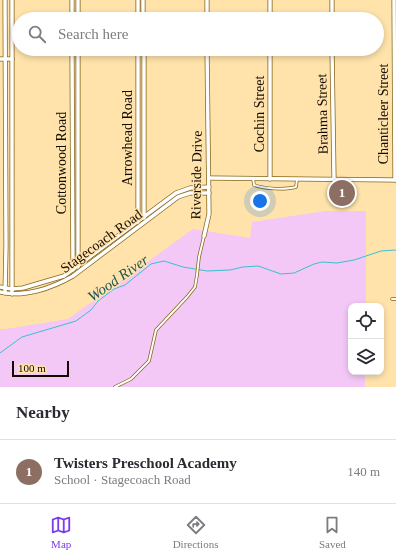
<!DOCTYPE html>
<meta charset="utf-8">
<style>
:root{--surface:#fff;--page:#f2f2f3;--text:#2b2b33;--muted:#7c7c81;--line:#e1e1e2;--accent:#7c3aed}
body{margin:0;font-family:"Times New Roman",serif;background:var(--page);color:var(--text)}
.controls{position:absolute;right:12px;bottom:12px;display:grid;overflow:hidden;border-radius:8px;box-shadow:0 2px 6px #0003}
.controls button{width:36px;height:36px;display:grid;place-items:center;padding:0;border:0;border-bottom:1px solid var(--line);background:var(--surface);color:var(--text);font:20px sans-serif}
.scale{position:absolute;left:12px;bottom:10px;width:57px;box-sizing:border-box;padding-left:4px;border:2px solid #130a00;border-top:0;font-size:11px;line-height:14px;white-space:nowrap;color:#130a00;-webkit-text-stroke:3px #ffe3ab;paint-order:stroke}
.you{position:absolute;left:260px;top:201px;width:14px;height:14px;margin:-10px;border:3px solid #fff;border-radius:50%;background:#1a73e8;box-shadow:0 0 0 6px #1a73e833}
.badge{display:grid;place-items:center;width:26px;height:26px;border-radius:50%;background:var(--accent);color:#fff;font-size:13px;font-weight:700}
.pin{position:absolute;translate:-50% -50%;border:2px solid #fff;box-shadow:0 1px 4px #0006}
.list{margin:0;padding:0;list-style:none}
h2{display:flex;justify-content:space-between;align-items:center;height:52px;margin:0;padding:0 16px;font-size:17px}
h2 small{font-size:13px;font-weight:400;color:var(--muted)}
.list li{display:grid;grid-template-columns:26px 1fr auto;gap:12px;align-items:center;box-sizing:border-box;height:64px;padding:0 16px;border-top:1px solid var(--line)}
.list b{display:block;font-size:15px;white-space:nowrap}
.list p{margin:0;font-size:13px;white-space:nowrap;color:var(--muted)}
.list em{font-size:13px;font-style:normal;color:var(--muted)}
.icon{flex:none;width:22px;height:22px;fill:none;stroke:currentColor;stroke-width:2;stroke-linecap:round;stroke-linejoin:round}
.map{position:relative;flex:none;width:396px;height:387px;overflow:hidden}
.search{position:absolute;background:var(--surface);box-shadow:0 2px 6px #0003;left:12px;right:12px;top:12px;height:44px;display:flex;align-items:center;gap:10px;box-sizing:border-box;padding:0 14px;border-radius:22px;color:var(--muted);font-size:15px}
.sheet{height:116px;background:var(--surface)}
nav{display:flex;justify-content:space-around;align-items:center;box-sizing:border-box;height:56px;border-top:1px solid var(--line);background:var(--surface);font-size:11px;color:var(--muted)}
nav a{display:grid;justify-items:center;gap:2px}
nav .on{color:var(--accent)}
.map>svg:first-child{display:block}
</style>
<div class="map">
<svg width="396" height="387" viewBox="0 0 396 387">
<rect width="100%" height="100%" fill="#ffe3ab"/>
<path fill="#f3c8f6" d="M 325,211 L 366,211 L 366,306 L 351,306 L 351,372 L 365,372 L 365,387 L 0,387 L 0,329 L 6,329 L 68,319 L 193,229 L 250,238 L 252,222 Z"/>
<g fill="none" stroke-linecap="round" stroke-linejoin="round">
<path stroke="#3ac0cd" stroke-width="1" d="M 0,353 L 22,337 L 76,321 L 91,310 L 98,301 L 114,289 L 125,285 L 151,264 L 164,261 L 183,267 L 207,271 L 230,270 L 243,267 L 258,266 L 281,274 L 294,273 L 314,264 L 322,262 L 337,263 L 354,260 L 381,251 L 396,250"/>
<g stroke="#85651a" stroke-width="3.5">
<g id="service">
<path d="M 253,178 L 254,185 C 264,189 285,190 296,187 L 297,179"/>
<path d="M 392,299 L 396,299"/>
<path d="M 115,387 L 131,379 L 149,361 L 156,330 L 187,297 L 195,287 L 197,275 L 199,257 L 204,236"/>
</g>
</g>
<g stroke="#85651a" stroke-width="5">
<g id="minor">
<path d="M 12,0 L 12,294"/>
<path d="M 72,0 L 72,19"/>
<path d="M 78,0 L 78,19"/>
<path d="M 138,0 L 138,19"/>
<path d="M 143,0 L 143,19"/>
<path d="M 207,0 L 207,19"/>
<path d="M 270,0 L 270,19"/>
<path d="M 332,0 L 332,19"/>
<path d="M 394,0 L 395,180"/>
<path d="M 72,49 L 73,270"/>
<path d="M 78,49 L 78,267"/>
<path d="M 138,49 L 138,222"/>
<path d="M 144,49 L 144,218"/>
<path d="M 270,49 L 270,179"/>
<path d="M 332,49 L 334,179"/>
<path d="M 0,59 L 12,59"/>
<path d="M 209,178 L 396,180"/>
<path d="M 204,236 L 209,214 L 207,49"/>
<path d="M 0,287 L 12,289 L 23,288 L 64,276 L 176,193 L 190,188 L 209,187"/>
<path d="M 0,292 C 24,298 52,288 73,276 L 178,197 L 190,193 L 209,193"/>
<path d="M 5,293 L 6,247 L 5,0"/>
</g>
</g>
<use href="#service" stroke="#fff" stroke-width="2"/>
<use href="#minor" stroke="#fff" stroke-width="3.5"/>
</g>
<g text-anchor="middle" stroke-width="3" stroke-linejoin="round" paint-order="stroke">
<g font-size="14" fill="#130a00" stroke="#ffe3ab">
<text transform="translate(259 114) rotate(-90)" y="5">Cochin Street</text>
<text transform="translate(322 114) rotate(-91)" y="5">Brahma Street</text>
<text transform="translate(383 114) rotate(-90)" y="5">Chanticleer Street</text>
<text transform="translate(127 138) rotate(-90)" y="5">Arrowhead Road</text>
<text transform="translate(61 163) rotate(-90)" y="5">Cottonwood Road</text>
<text transform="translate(196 175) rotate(-89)" y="5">Riverside Drive</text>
<text transform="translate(101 241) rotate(-36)" y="5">Stagecoach Road</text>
</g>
<g font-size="15" font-style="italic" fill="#1d5459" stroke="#ffe3ab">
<text transform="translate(118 278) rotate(-35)" y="5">Wood River</text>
</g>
</g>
</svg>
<div class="controls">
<button><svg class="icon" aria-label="locate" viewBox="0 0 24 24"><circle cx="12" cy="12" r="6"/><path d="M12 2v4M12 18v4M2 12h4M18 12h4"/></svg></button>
<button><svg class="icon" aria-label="layers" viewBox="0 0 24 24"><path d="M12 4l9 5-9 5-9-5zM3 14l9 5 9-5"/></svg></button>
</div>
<div class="scale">100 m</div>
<div class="you"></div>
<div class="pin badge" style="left:342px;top:193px;background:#8d6e63">1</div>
<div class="search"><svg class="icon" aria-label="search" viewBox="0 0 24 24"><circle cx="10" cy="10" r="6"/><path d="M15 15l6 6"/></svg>Search here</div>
</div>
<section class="sheet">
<h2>Nearby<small></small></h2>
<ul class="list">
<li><span class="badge" style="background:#8d6e63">1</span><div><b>Twisters Preschool Academy</b><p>School · Stagecoach Road</p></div><em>140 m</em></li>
</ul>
</section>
<nav>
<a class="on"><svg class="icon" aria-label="map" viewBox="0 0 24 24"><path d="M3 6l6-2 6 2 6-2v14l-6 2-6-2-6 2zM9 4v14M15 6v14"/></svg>Map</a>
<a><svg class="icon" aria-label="directions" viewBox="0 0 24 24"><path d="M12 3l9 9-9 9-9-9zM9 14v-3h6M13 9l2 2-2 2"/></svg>Directions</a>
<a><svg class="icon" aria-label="saved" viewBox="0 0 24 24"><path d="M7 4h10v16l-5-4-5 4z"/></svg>Saved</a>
</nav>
